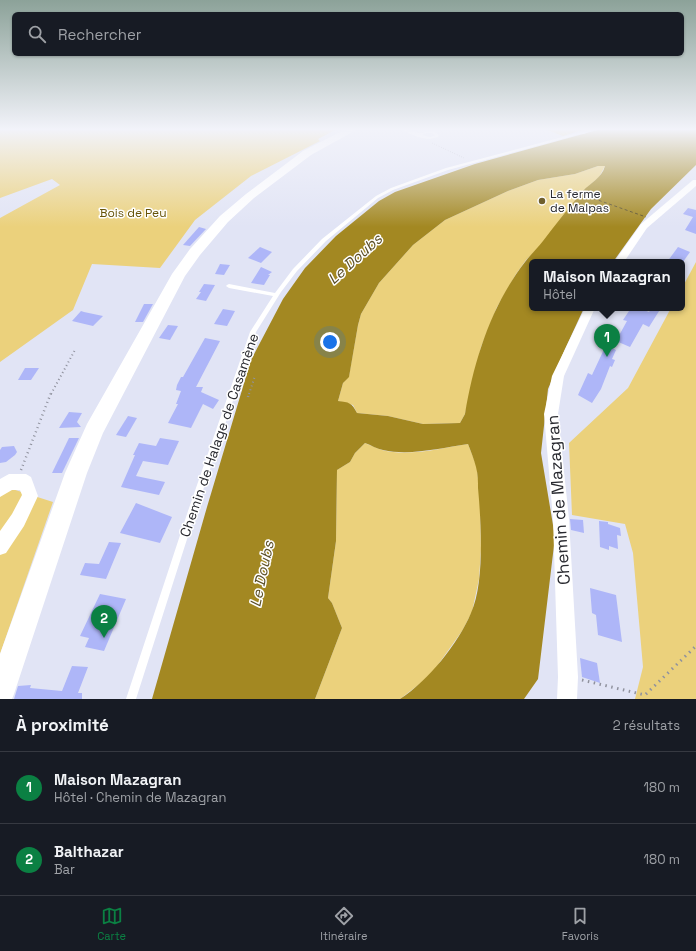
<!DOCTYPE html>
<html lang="fr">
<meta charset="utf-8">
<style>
:root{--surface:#171b24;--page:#242831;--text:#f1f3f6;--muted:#9ea1a6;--line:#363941;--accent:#0b8043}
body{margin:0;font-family:"Space Grotesk",sans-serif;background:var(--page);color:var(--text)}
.you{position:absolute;left:330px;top:342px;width:14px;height:14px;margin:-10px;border:3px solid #fff;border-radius:50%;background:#1a73e8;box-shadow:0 0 0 6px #1a73e833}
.badge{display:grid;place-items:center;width:26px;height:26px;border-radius:50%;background:var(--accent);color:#fff;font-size:13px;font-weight:700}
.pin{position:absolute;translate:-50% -33px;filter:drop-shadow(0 1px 2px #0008)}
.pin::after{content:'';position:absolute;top:21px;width:14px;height:12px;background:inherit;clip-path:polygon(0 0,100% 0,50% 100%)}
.popup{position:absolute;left:529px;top:259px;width:156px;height:52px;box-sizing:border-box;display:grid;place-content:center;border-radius:6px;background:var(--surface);filter:drop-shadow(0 1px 3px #0005);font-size:13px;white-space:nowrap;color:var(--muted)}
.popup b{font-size:15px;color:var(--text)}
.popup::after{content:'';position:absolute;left:50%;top:100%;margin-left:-8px;border:8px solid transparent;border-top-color:var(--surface)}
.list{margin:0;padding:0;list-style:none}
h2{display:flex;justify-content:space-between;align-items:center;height:52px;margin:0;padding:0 16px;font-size:17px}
h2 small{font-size:13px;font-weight:400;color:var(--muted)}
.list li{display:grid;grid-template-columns:26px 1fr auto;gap:12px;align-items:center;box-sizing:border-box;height:72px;padding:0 16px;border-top:1px solid var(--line)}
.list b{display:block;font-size:15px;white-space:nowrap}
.list p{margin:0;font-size:13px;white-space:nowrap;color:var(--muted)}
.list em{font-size:13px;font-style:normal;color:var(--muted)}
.icon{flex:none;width:22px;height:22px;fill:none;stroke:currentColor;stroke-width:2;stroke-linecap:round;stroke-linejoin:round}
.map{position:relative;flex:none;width:696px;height:699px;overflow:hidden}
.search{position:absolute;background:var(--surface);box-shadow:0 1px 3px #0004;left:12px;right:12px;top:12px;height:44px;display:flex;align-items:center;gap:10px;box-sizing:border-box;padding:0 14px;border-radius:6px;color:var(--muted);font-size:15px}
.sheet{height:196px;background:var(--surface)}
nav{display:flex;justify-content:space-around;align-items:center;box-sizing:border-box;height:56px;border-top:1px solid var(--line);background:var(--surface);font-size:11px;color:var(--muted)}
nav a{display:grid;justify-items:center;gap:2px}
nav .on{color:var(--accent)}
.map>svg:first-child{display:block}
</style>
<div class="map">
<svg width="696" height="699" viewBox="0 0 696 699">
<rect width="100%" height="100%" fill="#e1e4f5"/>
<g fill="#ebd17c">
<path d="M 0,129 L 337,129 L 318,139 L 320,141 L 251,176 L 195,220 L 160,268 L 92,264 L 73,310 L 0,362 L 0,218 L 60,185 L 52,179 L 0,198 Z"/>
<path d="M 545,129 L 585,129 L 563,136 Z"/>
<path d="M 598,166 L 605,166 L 599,177 L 583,191 L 539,247 L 526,260 L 516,274 L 497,307 L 481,347 L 465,414 L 460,423 L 423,424 L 388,416 L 357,413 L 353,405 L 338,401 L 343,383 L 349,376 L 358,325 L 361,314 L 379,283 L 413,245 L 445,220 L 508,191 L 538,180 L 575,174 Z"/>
<path d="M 696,262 L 696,699 L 635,699 L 643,667 L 633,553 L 625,524 L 572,515 L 569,443 L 628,388 L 671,308 L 682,308 L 682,288 Z"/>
<path d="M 365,443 C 370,445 376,448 382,450 C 409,457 441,448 468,444 L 477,467 L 480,504 L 481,549 L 479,579 L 472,612 L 462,631 L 435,669 L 422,682 L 400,699 L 315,699 L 342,628 L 332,603 L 328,598 L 336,541 L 337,470 L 350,462 L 355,453 Z"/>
<path d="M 6,487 L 53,502 L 0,654 L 0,496 Z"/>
</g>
<path fill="#a38822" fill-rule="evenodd" d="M 601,129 L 696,129 L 696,165 L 651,209 L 613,262 L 532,262 L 532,308 L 584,308 L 565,349 L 548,389 L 541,453 L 555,537 L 538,679 L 524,699 L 400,699 C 428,681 458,644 471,613 C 485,583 481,521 478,488 C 478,482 478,474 476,467 C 474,459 471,452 468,444 C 440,448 410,456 383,450 C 377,449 371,445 365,443 L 355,453 L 350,462 L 337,470 L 336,541 L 328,598 L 332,603 L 342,628 L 315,699 L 152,699 L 207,507 L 251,360 L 283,299 L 305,268 L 336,236 L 379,201 L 395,192 L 475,164 ZM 598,166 L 605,166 C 602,178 590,183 583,191 C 569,207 556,224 543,241 C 537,249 530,255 525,262 C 491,306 474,360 465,414 L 460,423 L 423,424 L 388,416 L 357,413 C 352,403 349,402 338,401 L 343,383 L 349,377 L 358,325 L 361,314 L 379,283 L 413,245 L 445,220 L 508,191 L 538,180 L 575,174 Z"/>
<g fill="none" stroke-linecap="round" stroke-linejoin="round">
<path stroke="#5a4e26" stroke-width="1" stroke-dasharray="3 2.5" stroke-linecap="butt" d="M 578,193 L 646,217"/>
</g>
<g fill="#aeb6f8">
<path d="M 688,208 L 696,210 L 696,234 L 685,230 L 693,217 L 683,214 Z"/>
<path d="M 199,227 L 206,229 L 190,246 L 183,245 Z"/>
<path d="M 260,247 L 272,252 L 261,263 L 248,258 Z"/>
<path d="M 678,247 L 690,252 L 683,262 L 667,262 Z"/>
<path d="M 220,264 L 230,265 L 224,275 L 215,274 Z"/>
<path d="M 261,267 L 272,272 L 268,275 L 270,275 L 264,285 L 251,283 Z"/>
<path d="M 204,284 L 215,285 L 206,301 L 196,299 L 201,292 L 199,292 Z"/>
<path d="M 144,304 L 153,304 L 143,322 L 135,322 Z"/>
<path d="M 631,308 L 636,308 L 642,311 L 644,310 L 649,312 L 652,308 L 661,308 L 649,327 L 643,324 L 630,347 L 616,341 L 627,321 L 623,320 Z"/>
<path d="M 223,309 L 235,311 L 227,326 L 214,324 Z"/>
<path d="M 81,311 L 84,312 L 103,316 L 93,326 L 72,321 Z"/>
<path d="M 168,325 L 178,326 L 170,340 L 159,338 Z"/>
<path d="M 205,338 L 220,341 L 196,387 L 203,387 L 201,392 L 219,400 L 213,409 L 203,404 L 191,428 L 168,423 L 178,404 L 176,404 L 181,391 L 176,390 L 177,385 L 181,377 L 183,377 Z"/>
<path d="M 606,345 L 616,350 L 612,359 L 615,360 L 612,367 L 610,366 L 601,389 L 592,403 L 578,395 L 588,373 L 592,375 Z"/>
<path d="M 25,368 L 39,368 L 31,380 L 18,380 Z"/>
<path d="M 69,412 L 82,413 L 77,422 L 81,427 L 59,428 Z"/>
<path d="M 128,416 L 137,418 L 126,437 L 116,435 Z"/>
<path d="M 69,438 L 79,438 L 62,473 L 52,473 Z"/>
<path d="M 160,438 L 179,441 L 168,465 L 143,461 L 136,476 L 165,482 L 159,495 L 121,487 L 135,455 L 133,455 L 139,443 L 156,446 Z"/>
<path d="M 14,446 L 17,452 L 15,455 L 6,462 L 0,463 L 0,450 L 2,447 Z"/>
<path d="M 136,503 L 172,517 L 160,543 L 120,533 Z"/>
<path d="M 570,519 L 583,520 L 584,533 L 571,530 Z"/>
<path d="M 599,521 L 608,522 L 608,524 L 620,528 L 621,536 L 617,535 L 618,549 L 609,546 L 609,550 L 600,547 Z"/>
<path d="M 109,542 L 121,543 L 106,579 L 80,575 L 85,563 L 99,564 Z"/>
<path d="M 590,588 L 616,595 L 622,642 L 598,635 L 596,615 L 592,613 Z"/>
<path d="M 100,594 L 126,599 L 104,651 L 85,647 L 89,638 L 80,636 Z"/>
<path d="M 580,658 L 597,663 L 600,683 L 582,677 Z"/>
<path d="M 72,666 L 88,667 L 78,693 L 82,693 L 82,699 L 14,699 L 18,686 L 31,685 L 30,688 L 62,691 Z"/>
</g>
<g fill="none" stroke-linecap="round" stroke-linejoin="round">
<path stroke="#90929e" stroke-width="1" stroke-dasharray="0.5 2" stroke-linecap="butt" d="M 432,143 L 464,158"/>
<g stroke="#90929e" stroke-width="2" stroke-dasharray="1 3" stroke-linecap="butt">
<path d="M 51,394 L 75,350"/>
<path d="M 249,394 L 255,376"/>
</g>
<g stroke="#90929e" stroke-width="2.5" stroke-dasharray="1 3.5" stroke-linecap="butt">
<path d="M 248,397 L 249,393"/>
<path d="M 21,470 L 51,393"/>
</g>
<path stroke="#90929e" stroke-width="3" stroke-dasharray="1.5 4.5" stroke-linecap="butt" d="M 582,680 L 645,695 L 696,646"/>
<g fill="#fff" fill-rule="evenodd">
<path d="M 401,129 C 407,129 414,133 420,133 C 425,133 429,130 434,132 C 437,133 437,133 439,136 C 428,143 411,135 401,129 ZM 426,133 L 432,133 L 435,136 L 430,137 L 418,134 L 422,135 Z"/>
<path d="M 581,132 L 584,133 L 448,170 L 393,190 L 378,198 L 326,241 L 297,271 L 281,292 L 256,332 L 196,511 L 136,699 L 126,699 L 188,511 L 250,332 L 273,296 L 229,288 L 226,286 L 227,285 L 229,284 L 275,293 L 293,269 L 322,239 L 376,196 L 391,188 L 446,168 Z"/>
</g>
<g fill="#fff" fill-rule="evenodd">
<path d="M 585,129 L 594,129 L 584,134 L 580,134 L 580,132 Z"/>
<path d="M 693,180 L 696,180 L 696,186 L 647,228 L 624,262 L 614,262 L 641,224 Z"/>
<path d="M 585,308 L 595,308 L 564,376 L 558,414 L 569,519 L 578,677 L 577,699 L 557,699 L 558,677 L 553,519 L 544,414 L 552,376 Z"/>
<path d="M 9,474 L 26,474 L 31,477 L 38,496 L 24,526 L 6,553 L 0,555 L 0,531 L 12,514 L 22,495 L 20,490 L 12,490 L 0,497 L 0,479 Z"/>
</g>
<path fill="#fff" fill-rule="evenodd" d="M 346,129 L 358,129 L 311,155 L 254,198 L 228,222 L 200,255 L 185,276 L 103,433 L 87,473 L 14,694 L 12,699 L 0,699 L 0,654 L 65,473 L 87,424 L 172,274 L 190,249 L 220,216 L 246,194 L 303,151 Z"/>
</g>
<linearGradient id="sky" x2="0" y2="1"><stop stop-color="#8ca299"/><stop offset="0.57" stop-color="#f2f3fa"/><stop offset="1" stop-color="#f2f3fa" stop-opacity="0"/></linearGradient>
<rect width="696" height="227" fill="url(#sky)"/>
<circle fill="#6f5f2d" stroke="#fff" stroke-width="1.5" cx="542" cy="201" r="4"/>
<g text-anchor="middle" stroke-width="3" stroke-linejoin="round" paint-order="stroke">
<g font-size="12" fill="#28292f" stroke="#fff" text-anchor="start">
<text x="550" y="198">La ferme<tspan x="550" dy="14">de Malpas</tspan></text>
</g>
<g font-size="12" fill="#665307" stroke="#fff">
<text x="133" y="217">Bois de Peu</text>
</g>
<g font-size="14" fill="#28292f" stroke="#fff">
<text transform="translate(219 435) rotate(-71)" y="5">Chemin de Halage de Casamène</text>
</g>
<g font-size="15" font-style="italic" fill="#5a4e26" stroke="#fff">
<text transform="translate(355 259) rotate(-42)" y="5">Le Doubs</text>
<text transform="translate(262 574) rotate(-78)" y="5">Le Doubs</text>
</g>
<g font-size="17" fill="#28292f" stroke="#fff">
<text transform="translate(558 500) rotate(-94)" y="6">Chemin de Mazagran</text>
</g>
</g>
</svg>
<div class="you"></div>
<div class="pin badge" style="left:607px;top:357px">1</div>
<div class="popup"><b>Maison Mazagran</b>Hôtel</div>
<div class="pin badge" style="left:104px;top:638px">2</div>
<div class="search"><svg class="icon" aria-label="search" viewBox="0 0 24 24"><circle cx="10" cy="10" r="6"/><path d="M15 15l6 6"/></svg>Rechercher</div>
</div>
<section class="sheet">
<h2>À proximité<small>2 résultats</small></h2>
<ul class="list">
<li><span class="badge">1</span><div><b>Maison Mazagran</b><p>Hôtel · Chemin de Mazagran</p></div><em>180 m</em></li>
<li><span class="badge">2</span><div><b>Balthazar</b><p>Bar</p></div><em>180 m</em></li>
</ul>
</section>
<nav>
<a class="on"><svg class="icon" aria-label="map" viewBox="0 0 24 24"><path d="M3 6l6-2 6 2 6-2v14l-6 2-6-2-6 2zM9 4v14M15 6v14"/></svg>Carte</a>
<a><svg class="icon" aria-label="directions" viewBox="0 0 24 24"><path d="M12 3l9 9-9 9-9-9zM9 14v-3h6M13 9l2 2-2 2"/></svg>Itinéraire</a>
<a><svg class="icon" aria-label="saved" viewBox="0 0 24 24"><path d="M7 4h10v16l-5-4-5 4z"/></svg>Favoris</a>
</nav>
